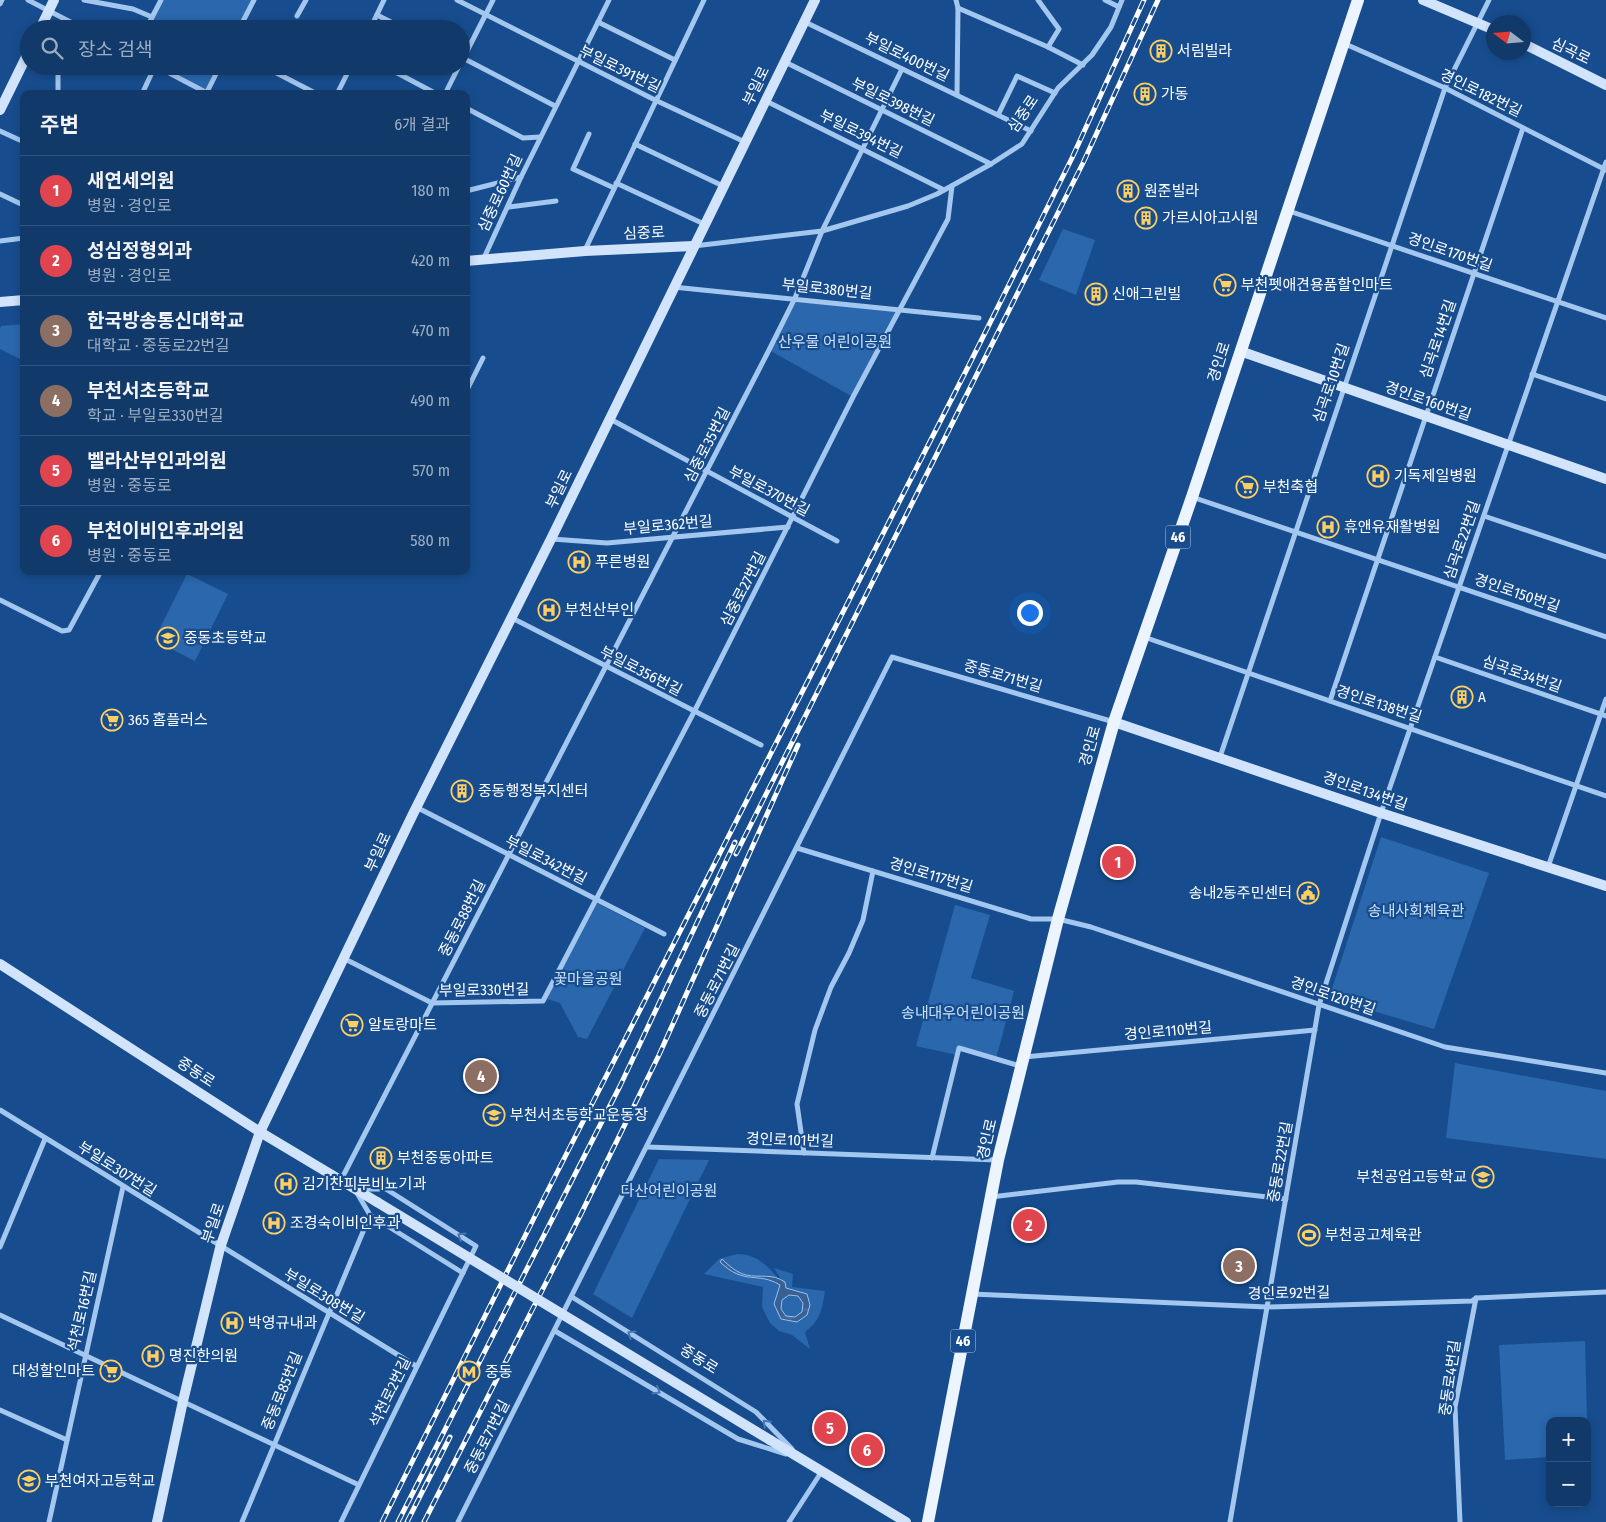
<!DOCTYPE html>
<html lang="ko">
<meta charset="utf-8">
<style>
:root{--surface:#113a6a;--page:#1a4170;--text:#f1f3f6;--muted:#9cadc1;--line:#30547e;--accent:#8bbbb9}
body{margin:0;font-family:"Fira Sans Condensed","Noto Sans KR",sans-serif;background:var(--page);color:var(--text)}
.controls{position:absolute;right:15px;bottom:15px;display:grid;overflow:hidden;border-radius:10px;box-shadow:0 2px 8px #0003}
.controls button{width:45px;height:45px;display:grid;place-items:center;padding:0;border:0;border-bottom:1px solid var(--line);background:var(--surface);color:var(--text);font:25px sans-serif}
.compass{position:absolute;left:1486px;top:15px;width:45px;height:45px;border-radius:50%;background:var(--surface);box-shadow:0 2px 8px #0003;rotate:286deg}
.you{position:absolute;left:1029px;top:612px;width:18px;height:18px;margin:-12px;border:4px solid #fff;border-radius:50%;background:#1a73e8;box-shadow:0 0 0 8px #1a73e833}
.badge{display:grid;place-items:center;width:32px;height:32px;border-radius:50%;background:var(--accent);color:#fff;font-size:16px;font-weight:700}
.pin{position:absolute;translate:-50% -50%;border:2px solid #fff;box-shadow:0 1px 5px #0006}
.list{margin:0;padding:0;list-style:none}
h2{display:flex;justify-content:space-between;align-items:center;height:65px;margin:0;padding:0 20px;font-size:21px}
h2 small{font-size:16px;font-weight:400;color:var(--muted)}
.list li{display:grid;grid-template-columns:32px 1fr auto;gap:15px;align-items:center;box-sizing:border-box;height:70px;padding:0 20px;border-top:1px solid var(--line)}
.list b{display:block;font-size:19px;white-space:nowrap}
.list p{margin:0;font-size:16px;white-space:nowrap;color:var(--muted)}
.list em{font-size:16px;font-style:normal;color:var(--muted)}
.icon{flex:none;width:28px;height:28px;fill:none;stroke:currentColor;stroke-width:2;stroke-linecap:round;stroke-linejoin:round}
.map{position:relative;flex:none;width:1606px;height:1522px;overflow:hidden}
.search{position:absolute;background:var(--surface);box-shadow:0 2px 8px #0003;left:20px;top:20px;width:450px;height:55px;display:flex;align-items:center;gap:12px;box-sizing:border-box;padding:0 18px;border-radius:28px;color:var(--muted);font-size:19px}
.panel{position:absolute;background:var(--surface);box-shadow:0 2px 8px #0003;left:20px;top:90px;width:450px;height:485px;border-radius:10px}
.map>svg:first-child{display:block}
</style>
<div class="map">
<svg width="1606" height="1522" viewBox="0 0 1606 1522">
<defs>
<pattern id="water-ripples" width="26" height="14" patternUnits="userSpaceOnUse" patternTransform="scale(1.25)"><rect width="26" height="14" fill="#396090"/><path d="M2 4q2-2 4 0t4 0M15 11q2-2 4 0t4 0" fill="none" stroke="#5778a1"/></pattern>
</defs>
<rect width="100%" height="100%" fill="#174d8e"/>
<g fill="#2a67ad">
<path d="M 161,0 L 254,0 L 239,29 L 146,29 Z"/>
<path d="M 156,66 L 220,66 L 206,92 Z"/>
<path d="M 1063,229 L 1095,240 L 1076,295 L 1039,280 Z"/>
<path d="M 795,298 L 901,309 L 853,397 L 769,350 Z"/>
<path d="M 24,324 L 24,361 L 0,349 L 0,329 L 1,326 Z"/>
<path d="M 187,574 L 228,594 L 195,661 L 154,640 Z"/>
<path d="M 1381,837 L 1489,873 L 1434,1029 L 1329,998 Z"/>
<path d="M 597,903 L 645,928 L 587,1039 L 578,1037 L 560,1003 L 547,999 Z"/>
<path d="M 955,905 L 990,915 L 971,978 L 1014,991 L 996,1059 L 960,1048 L 957,1055 L 916,1046 Z"/>
<path d="M 1455,1063 L 1606,1091 L 1606,1159 L 1446,1138 Z"/>
<path d="M 659,1159 L 709,1160 L 632,1318 L 593,1294 Z"/>
<path d="M 737,1254 C 761,1254 771,1271 786,1287 L 774,1268 L 793,1274 L 792,1287 L 825,1291 C 822,1309 821,1320 805,1332 L 810,1349 L 792,1335 L 779,1331 L 770,1323 L 762,1307 L 763,1287 L 704,1274 L 719,1259 Z"/>
<path d="M 1585,1341 L 1587,1421 L 1550,1421 L 1550,1457 L 1505,1460 L 1499,1345 Z"/>
</g>
<path fill="url(#water-ripples)" stroke="#96c2f2" fill-rule="evenodd" d="M 722,1259 C 729,1266 736,1272 746,1275 C 761,1278 772,1273 785,1282 L 786,1288 L 807,1294 L 810,1305 L 807,1315 L 797,1322 L 781,1319 L 774,1304 L 780,1285 C 757,1271 745,1286 720,1262 ZM 789,1295 L 798,1296 L 803,1303 L 802,1312 L 795,1317 L 786,1316 L 781,1309 L 782,1300 Z"/>
<g fill="none" stroke-linecap="round" stroke-linejoin="round">
<g stroke="#a4c7ef" stroke-width="5">
<path d="M 28,0 L 84,29"/>
<path d="M 84,0 L 133,9 L 152,17"/>
<path d="M 457,0 L 655,100 L 745,142"/>
<path d="M 956,0 L 958,8 L 957,95"/>
<path d="M 1038,0 L 1059,29 L 1048,47"/>
<path d="M 1105,0 L 1119,7"/>
<path d="M 0,4 L 2,0"/>
<path d="M 958,8 L 1048,47 L 1083,65"/>
<path d="M 377,15 L 405,29"/>
<path d="M 297,16 L 306,0"/>
<path d="M 598,22 L 675,60"/>
<path d="M 805,22 L 1031,131"/>
<path d="M 146,29 L 161,0"/>
<path d="M 239,29 L 254,0"/>
<path d="M 370,29 L 384,0"/>
<path d="M 1343,43 L 1445,88 L 1606,170"/>
<path d="M 461,57 L 555,106"/>
<path d="M 785,62 L 991,164"/>
<path d="M 461,63 L 493,0"/>
<path d="M 58,66 L 58,94"/>
<path d="M 156,66 L 209,94"/>
<path d="M 263,66 L 317,94"/>
<path d="M 384,66 L 433,92"/>
<path d="M 142,94 L 155,66"/>
<path d="M 206,94 L 220,66"/>
<path d="M 337,94 L 351,66"/>
<path d="M 445,94 L 459,66"/>
<path d="M 766,101 L 944,190"/>
<path d="M 466,108 L 523,138 L 540,137"/>
<path d="M 998,115 L 1017,76 L 1055,93"/>
<path d="M 0,131 L 24,142"/>
<path d="M 589,134 L 573,169 L 614,188"/>
<path d="M 635,144 L 723,186"/>
<path d="M 616,183 L 704,224"/>
<path d="M 466,191 L 521,177"/>
<path d="M 0,194 L 21,204"/>
<path d="M 509,207 L 556,201"/>
<path d="M 1289,211 L 1606,318"/>
<path d="M 0,241 L 24,238"/>
<path d="M 694,246 L 822,231 L 908,206 L 937,194 L 991,164 L 1022,144 L 1058,88 L 1092,55 L 1111,27 L 1122,0"/>
<path d="M 585,250 L 704,0"/>
<path d="M 483,260 L 521,177 L 609,0"/>
<path d="M 673,287 L 979,318"/>
<path d="M 1532,374 L 1606,399"/>
<path d="M 466,392 L 483,358"/>
<path d="M 610,419 L 837,541"/>
<path d="M 1192,497 L 1606,637"/>
<path d="M 1484,516 L 1606,557"/>
<path d="M 552,539 L 607,543 L 788,527"/>
<path d="M 0,600 L 62,631 L 69,630 L 101,571"/>
<path d="M 512,618 L 761,745"/>
<path d="M 1144,637 L 1606,796"/>
<path d="M 1435,657 L 1606,716"/>
<path d="M 1330,701 L 1523,128"/>
<path d="M 1220,757 L 1445,88 L 1489,0"/>
<path d="M 416,807 L 664,934"/>
<path d="M 797,848 L 1031,919 L 1058,919 L 1091,927 L 1445,1047 L 1606,1073"/>
<path d="M 1548,867 L 1606,699"/>
<path d="M 345,959 L 432,1003 L 543,1001 L 694,712 L 853,397 L 948,219 L 952,186"/>
<path d="M 1024,1057 L 1315,1030"/>
<path d="M 0,1110 L 416,1366"/>
<path d="M 647,1147 L 997,1160"/>
<path d="M 804,1153 L 797,1104 L 815,1030 L 831,987 L 849,953 L 863,920 L 873,871"/>
<path d="M 932,1158 L 959,1048 L 1020,1066"/>
<path d="M 341,1180 L 769,350 L 795,298 L 822,231 L 902,69"/>
<path d="M 357,1193 L 370,1215 L 463,1273"/>
<path d="M 991,1197 L 1118,1182 L 1136,1182 L 1286,1199"/>
<path d="M 0,1247 L 45,1139"/>
<path d="M 972,1294 L 1267,1307 L 1472,1301 L 1476,1298 L 1606,1292"/>
<path d="M 572,1297 L 756,1412 L 792,1449"/>
<path d="M 0,1315 L 359,1485"/>
<path d="M 555,1331 L 738,1439 L 786,1454"/>
<path d="M 0,1410 L 67,1440"/>
<path d="M 49,1522 L 123,1187"/>
<path d="M 242,1522 L 370,1215"/>
<path d="M 341,1522 L 476,1246 L 386,1189 L 358,1189"/>
<path d="M 458,1522 L 892,657 L 1114,722"/>
<path d="M 789,1522 L 822,1471"/>
<path d="M 1230,1522 L 1319,1005 L 1381,813 L 1606,162"/>
<path d="M 1460,1522 L 1455,1407 L 1476,1298"/>
</g>
<g stroke="#d1e4fb" stroke-width="10">
<path d="M 1423,0 L 1494,30"/>
<path d="M 40,29 L 54,0"/>
<path d="M 1524,44 L 1606,85"/>
<path d="M 0,110 L 29,51"/>
<path d="M 466,261 L 585,251 L 693,246"/>
<path d="M 0,302 L 24,300"/>
<path d="M 1240,351 L 1606,479"/>
<path d="M 1114,722 L 1381,813 L 1606,886"/>
<path d="M 0,964 L 260,1132 L 377,1202"/>
<path d="M 770,1440 L 906,1522"/>
<path d="M 157,1522 L 183,1401 L 220,1248 L 260,1132 L 413,814 L 551,539 L 815,0"/>
</g>
<path stroke="#ecf4ff" stroke-width="12" d="M 928,1522 L 998,1160 L 1058,919 L 1114,722 L 1192,497 L 1358,0"/>
<g stroke="#fff" stroke-width="5">
<g id="rail">
<path d="M 736,854 L 1083,163 L 1158,0"/>
<path d="M 382,1522 L 544,1198 L 969,365 L 1072,158 L 1144,0"/>
<path d="M 398,1522 L 620,1086 L 735,842"/>
<path d="M 407,1522 L 450,1437"/>
<path d="M 424,1522 L 580,1216 L 659,1055 L 798,745"/>
</g>
</g>
<use href="#rail" stroke="#174d8e" stroke-width="3" stroke-dasharray="9" stroke-linecap="butt"/>
<path stroke="#d1e4fb" stroke-width="10" d="M 377,1202 L 770,1440"/>
</g>
<defs><path id="oneway-chevron" d="M-2-3.5L2.5 0L-2 3.5" fill="none" stroke-width="1.6" stroke-linecap="round" stroke-linejoin="round" transform="scale(1.25)"/></defs>
<g stroke="#4878b0">
<use href="#oneway-chevron" transform="translate(461 1236) rotate(-148)"/>
<use href="#oneway-chevron" transform="translate(631 1334) rotate(-148)"/>
<use href="#oneway-chevron" transform="translate(657 1391) rotate(31)"/>
<use href="#oneway-chevron" transform="translate(766 1423) rotate(-135)"/>
</g>
<defs>
<g id="building-ring" transform="scale(1.125)"><circle r="9.5" fill="#174d8e" stroke="#ffcf62" stroke-width="1.5"/><path d="M-4-6H4V6H1V3H-1V6H-4ZM-2.5-4.3h1.7v1.8h-1.7ZM.8-4.3h1.7v1.8H.8ZM-2.5-1h1.7V.8h-1.7ZM.8-1h1.7V.8H.8Z" fill="#ffcf62"/></g>
<g id="supermarket-ring" transform="scale(1.125)"><circle r="9.5" fill="#174d8e" stroke="#ffcf62" stroke-width="1.5"/><path d="M-6-5.5h2.5l.6 2H6L4.5 2H-2.5L-4.4-4H-6ZM-1.5 3.2a1.3 1.3 0 1 0 .1 0ZM3 3.2a1.3 1.3 0 1 0 .1 0Z" fill="#ffcf62"/></g>
<g id="hospital-ring" transform="scale(1.125)"><circle r="9.5" fill="#174d8e" stroke="#ffcf62" stroke-width="1.5"/><path d="M-5-5h3v3.5h4V-5h3V5h-3V1.5h-4V5h-3Z" fill="#ffcf62"/></g>
<g id="school-ring" transform="scale(1.125)"><circle r="9.5" fill="#174d8e" stroke="#ffcf62" stroke-width="1.5"/><path d="M0-5L7-2L0 1L-7-2ZM-4 1L0 2.5L4 1V4Q0 6-4 4Z" fill="#ffcf62"/></g>
<g id="civic-ring" transform="scale(1.125)"><circle r="9.5" fill="#174d8e" stroke="#ffcf62" stroke-width="1.5"/><path d="M-.6-6.5H3V-4.5H.6V-3L4-1V1h2V6H-6V1h2V-1L-.6-3ZM-1.2 2.5V6h2.4V2.5Z" fill="#ffcf62"/></g>
<g id="stadium-ring" transform="scale(1.125)"><circle r="9.5" fill="#174d8e" stroke="#ffcf62" stroke-width="1.5"/><path d="M0-5a6.5 5 0 1 0 0 10a6.5 5 0 1 0 0-10ZM-3.5-1.8h7v3.6h-7Z" fill="#ffcf62"/></g>
<g id="metro-ring" transform="scale(1.125)"><circle r="9.5" fill="#174d8e" stroke="#ffcf62" stroke-width="1.5"/><path d="M-5.5 5V-5H-3L0 0L3-5H5.5V5H3V-.5L0 4L-3-.5V5Z" fill="#ffcf62"/></g>
</defs>
<g fill-rule="evenodd">
<use href="#building-ring" x="1161" y="51"/>
<use href="#building-ring" x="1145" y="94"/>
<use href="#building-ring" x="1128" y="191"/>
<use href="#building-ring" x="1146" y="218"/>
<use href="#supermarket-ring" x="1225" y="285"/>
<use href="#building-ring" x="1096" y="294"/>
<use href="#hospital-ring" x="1378" y="476"/>
<use href="#supermarket-ring" x="1247" y="487"/>
<use href="#hospital-ring" x="1328" y="527"/>
<use href="#hospital-ring" x="579" y="562"/>
<use href="#hospital-ring" x="549" y="610"/>
<use href="#school-ring" x="168" y="638"/>
<use href="#building-ring" x="1462" y="697"/>
<use href="#supermarket-ring" x="112" y="720"/>
<use href="#building-ring" x="462" y="791"/>
<use href="#civic-ring" x="1308" y="893"/>
<use href="#supermarket-ring" x="352" y="1025"/>
<use href="#school-ring" x="494" y="1115"/>
<use href="#building-ring" x="381" y="1158"/>
<use href="#school-ring" x="1483" y="1177"/>
<use href="#hospital-ring" x="286" y="1184"/>
<use href="#hospital-ring" x="274" y="1223"/>
<use href="#stadium-ring" x="1309" y="1235"/>
<use href="#hospital-ring" x="232" y="1323"/>
<use href="#hospital-ring" x="153" y="1356"/>
<use href="#supermarket-ring" x="111" y="1371"/>
<use href="#metro-ring" x="469" y="1372"/>
<use href="#school-ring" x="29" y="1481"/>
</g>
<g text-anchor="middle" stroke-width="4.5" stroke-linejoin="round" paint-order="stroke">
<g fill="#174d8e" stroke="#b9cadd" stroke-width="1">
<rect x="1165.5" y="525.5" width="25" height="23" rx="4"/>
<rect x="950.5" y="1329.5" width="25" height="23" rx="4"/>
</g>
<g font-size="14" font-weight="bold" fill="#fff">
<text x="1178" y="542">46</text>
<text x="963" y="1346">46</text>
</g>
<g font-size="15" fill="#fff" stroke="#174d8e" text-anchor="start">
<text x="1177" y="56">서림빌라</text>
<text x="1161" y="99">가동</text>
<text x="1144" y="196">원준빌라</text>
<text x="1162" y="223">가르시아고시원</text>
<text x="1241" y="290">부천펫애견용품할인마트</text>
<text x="1112" y="299">신애그린빌</text>
<text x="1394" y="481">기독제일병원</text>
<text x="1263" y="492">부천축협</text>
<text x="1344" y="532">휴앤유재활병원</text>
<text x="595" y="567">푸른병원</text>
<text x="565" y="615">부천산부인</text>
<text x="184" y="643">중동초등학교</text>
<text x="1478" y="702">A</text>
<text x="128" y="725">365 홈플러스</text>
<text x="478" y="796">중동행정복지센터</text>
<text x="1292" y="898" text-anchor="end">송내2동주민센터</text>
<text x="368" y="1030">알토랑마트</text>
<text x="510" y="1120">부천서초등학교운동장</text>
<text x="397" y="1163">부천중동아파트</text>
<text x="1467" y="1182" text-anchor="end">부천공업고등학교</text>
<text x="302" y="1189">김기찬피부비뇨기과</text>
<text x="290" y="1228">조경숙이비인후과</text>
<text x="1325" y="1240">부천공고체육관</text>
<text x="248" y="1328">박영규내과</text>
<text x="169" y="1361">명진한의원</text>
<text x="95" y="1376" text-anchor="end">대성할인마트</text>
<text x="485" y="1377">중동</text>
<text x="45" y="1486">부천여자고등학교</text>
</g>
<g font-size="15" fill="#fff" stroke="#174d8e">
<text transform="translate(1571 51) rotate(26)" y="5">심곡로</text>
<text transform="translate(907 57) rotate(26)" y="5">부일로400번길</text>
<text transform="translate(620 69) rotate(26)" y="5">부일로391번길</text>
<text transform="translate(756 86) rotate(-64)" y="5">부일로</text>
<text transform="translate(1481 93) rotate(26)" y="5">경인로182번길</text>
<text transform="translate(893 102) rotate(26)" y="5">부일로398번길</text>
<text transform="translate(1023 114) rotate(-56)" y="5">심중로</text>
<text transform="translate(861 134) rotate(26)" y="5">부일로394번길</text>
<text transform="translate(500 193) rotate(-65)" y="5">심중로60번길</text>
<text transform="translate(644 233) rotate(-3)" y="5">심중로</text>
<text transform="translate(1450 252) rotate(19)" y="5">경인로170번길</text>
<text transform="translate(827 289) rotate(6)" y="5">부일로380번길</text>
<text transform="translate(1438 339) rotate(-71)" y="5">심곡로14번길</text>
<text transform="translate(1219 362) rotate(-72)" y="5">경인로</text>
<text transform="translate(1331 383) rotate(-71)" y="5">심곡로10번길</text>
<text transform="translate(1428 401) rotate(19)" y="5">경인로160번길</text>
<text transform="translate(707 445) rotate(-63)" y="5">심중로35번길</text>
<text transform="translate(559 489) rotate(-64)" y="5">부일로</text>
<text transform="translate(769 491) rotate(28)" y="5">부일로370번길</text>
<text transform="translate(668 525) rotate(-5)" y="5">부일로362번길</text>
<text transform="translate(1462 540) rotate(-71)" y="5">심곡로22번길</text>
<text transform="translate(743 589) rotate(-63)" y="5">심중로27번길</text>
<text transform="translate(1517 593) rotate(19)" y="5">경인로150번길</text>
<text transform="translate(641 671) rotate(27)" y="5">부일로356번길</text>
<text transform="translate(1522 674) rotate(19)" y="5">심곡로34번길</text>
<text transform="translate(1003 676) rotate(16)" y="5">중동로71번길</text>
<text transform="translate(1379 704) rotate(18)" y="5">경인로138번길</text>
<text transform="translate(1090 746) rotate(-74)" y="5">경인로</text>
<text transform="translate(1365 791) rotate(19)" y="5">경인로134번길</text>
<text transform="translate(378 852) rotate(-65)" y="5">부일로</text>
<text transform="translate(546 860) rotate(27)" y="5">부일로342번길</text>
<text transform="translate(931 875) rotate(17)" y="5">경인로117번길</text>
<text transform="translate(462 918) rotate(-63)" y="5">중동로88번길</text>
<text transform="translate(717 981) rotate(-63)" y="5">중동로71번길</text>
<text transform="translate(484 990) rotate(-1)" y="5">부일로330번길</text>
<text transform="translate(1333 996) rotate(19)" y="5">경인로120번길</text>
<text transform="translate(1168 1031) rotate(-5)" y="5">경인로110번길</text>
<text transform="translate(196 1072) rotate(33)" y="5">중동로</text>
<text transform="translate(987 1139) rotate(-77)" y="5">경인로</text>
<text transform="translate(790 1140) rotate(2)" y="5">경인로101번길</text>
<text transform="translate(1280 1162) rotate(-80)" y="5">중동로22번길</text>
<text transform="translate(117 1169) rotate(32)" y="5">부일로307번길</text>
<text transform="translate(213 1223) rotate(-71)" y="5">부일로</text>
<text transform="translate(1289 1293) rotate(-1)" y="5">경인로92번길</text>
<text transform="translate(324 1296) rotate(31)" y="5">부일로308번길</text>
<text transform="translate(82 1311) rotate(-77)" y="5">석천로16번길</text>
<text transform="translate(699 1359) rotate(32)" y="5">중동로</text>
<text transform="translate(1450 1378) rotate(-82)" y="5">중동로4번길</text>
<text transform="translate(282 1391) rotate(-68)" y="5">중동로85번길</text>
<text transform="translate(390 1392) rotate(-64)" y="5">석천로2번길</text>
<text transform="translate(487 1437) rotate(-63)" y="5">중동로71번길</text>
</g>
<g font-size="15" fill="#cae1fb" stroke="#174d8e">
<text x="835" y="347">산우물 어린이공원</text>
<text x="1416" y="916">송내사회체육관</text>
<text x="588" y="984">꽃마을공원</text>
<text x="963" y="1018">송내대우어린이공원</text>
<text x="669" y="1196">다산어린이공원</text>
</g>
</g>
</svg>
<div class="controls">
<button>+</button>
<button>−</button>
</div>
<svg class="compass" viewBox="-18 -18 36 36"><path d="M0-13l5 13h-10z" fill="#e53935"/><path d="M0 13l5-13h-10z" fill="#9cadc1"/></svg>
<div class="you"></div>
<div class="pin badge" style="left:1118px;top:862px;background:#e0444e">1</div>
<div class="pin badge" style="left:1029px;top:1225px;background:#e0444e">2</div>
<div class="pin badge" style="left:1239px;top:1266px;background:#8d6e63">3</div>
<div class="pin badge" style="left:481px;top:1076px;background:#8d6e63">4</div>
<div class="pin badge" style="left:830px;top:1428px;background:#e0444e">5</div>
<div class="pin badge" style="left:867px;top:1450px;background:#e0444e">6</div>
<div class="search"><svg class="icon" aria-label="search" viewBox="0 0 24 24"><circle cx="10" cy="10" r="6"/><path d="M15 15l6 6"/></svg>장소 검색</div>
<section class="panel">
<h2>주변<small>6개 결과</small></h2>
<ul class="list">
<li><span class="badge" style="background:#e0444e">1</span><div><b>새연세의원</b><p>병원 · 경인로</p></div><em>180 m</em></li>
<li><span class="badge" style="background:#e0444e">2</span><div><b>성심정형외과</b><p>병원 · 경인로</p></div><em>420 m</em></li>
<li><span class="badge" style="background:#8d6e63">3</span><div><b>한국방송통신대학교</b><p>대학교 · 중동로22번길</p></div><em>470 m</em></li>
<li><span class="badge" style="background:#8d6e63">4</span><div><b>부천서초등학교</b><p>학교 · 부일로330번길</p></div><em>490 m</em></li>
<li><span class="badge" style="background:#e0444e">5</span><div><b>벨라산부인과의원</b><p>병원 · 중동로</p></div><em>570 m</em></li>
<li><span class="badge" style="background:#e0444e">6</span><div><b>부천이비인후과의원</b><p>병원 · 중동로</p></div><em>580 m</em></li>
</ul>
</section>
</div>
